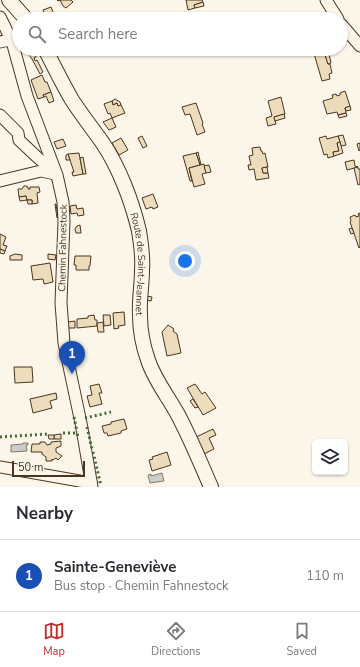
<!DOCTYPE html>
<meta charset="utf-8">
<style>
:root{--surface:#fff;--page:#f7f7f7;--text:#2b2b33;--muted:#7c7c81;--line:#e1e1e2;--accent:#c62828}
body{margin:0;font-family:"Nunito Sans",sans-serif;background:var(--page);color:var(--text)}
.controls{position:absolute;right:12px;bottom:12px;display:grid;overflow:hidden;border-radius:6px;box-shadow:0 1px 3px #0004}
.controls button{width:36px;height:36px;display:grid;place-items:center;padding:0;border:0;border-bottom:1px solid var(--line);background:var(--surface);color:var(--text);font:20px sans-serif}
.scale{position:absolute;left:12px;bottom:10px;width:73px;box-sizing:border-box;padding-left:4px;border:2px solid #4a3520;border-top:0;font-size:11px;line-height:14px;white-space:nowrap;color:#4a3520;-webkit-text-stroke:3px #fbf6e9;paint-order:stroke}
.you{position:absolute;left:185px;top:261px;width:14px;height:14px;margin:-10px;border:3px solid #fff;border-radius:50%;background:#1a73e8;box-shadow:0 0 0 6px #1a73e833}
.badge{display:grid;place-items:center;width:26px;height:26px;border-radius:50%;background:var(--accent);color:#fff;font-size:13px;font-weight:700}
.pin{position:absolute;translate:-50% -33px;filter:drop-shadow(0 1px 2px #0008)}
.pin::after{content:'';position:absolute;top:21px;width:14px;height:12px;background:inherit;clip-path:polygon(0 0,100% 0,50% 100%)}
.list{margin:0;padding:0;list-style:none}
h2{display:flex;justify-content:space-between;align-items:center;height:52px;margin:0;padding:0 16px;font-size:17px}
h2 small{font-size:13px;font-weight:400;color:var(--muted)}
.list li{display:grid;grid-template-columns:26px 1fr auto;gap:12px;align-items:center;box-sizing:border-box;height:72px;padding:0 16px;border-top:1px solid var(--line)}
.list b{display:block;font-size:15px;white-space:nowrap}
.list p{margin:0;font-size:13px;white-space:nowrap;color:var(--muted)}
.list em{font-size:13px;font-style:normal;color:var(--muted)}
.icon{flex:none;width:22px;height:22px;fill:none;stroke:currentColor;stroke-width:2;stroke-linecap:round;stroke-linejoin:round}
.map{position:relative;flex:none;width:360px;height:487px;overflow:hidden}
.search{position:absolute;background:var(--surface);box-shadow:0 1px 3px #0004;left:12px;right:12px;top:12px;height:44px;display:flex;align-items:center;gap:10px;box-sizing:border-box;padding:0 14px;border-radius:22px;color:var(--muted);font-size:15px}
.sheet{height:124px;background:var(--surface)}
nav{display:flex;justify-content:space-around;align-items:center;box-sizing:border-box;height:56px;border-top:1px solid var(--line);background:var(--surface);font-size:11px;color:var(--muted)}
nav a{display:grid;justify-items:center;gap:2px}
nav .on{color:var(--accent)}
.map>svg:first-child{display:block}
</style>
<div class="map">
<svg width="360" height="487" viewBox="0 0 360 487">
<rect width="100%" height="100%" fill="#fbf6e9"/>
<g fill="#c9cecd" stroke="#887966">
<path d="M 23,443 L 28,443 L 28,445 L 26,445 L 27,451 L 11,452 L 11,445 L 23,444 Z"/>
<path d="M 162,473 L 164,481 L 150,483 L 148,475 L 151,474 L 151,476 Z"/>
</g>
<g fill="#ecdcbc" stroke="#4a3520">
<path d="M 57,0 L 71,0 L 73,2 L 66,8 L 63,6 L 60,0 L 58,1 Z"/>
<path d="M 186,0 L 202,0 L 203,2 L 194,5 L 195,8 L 188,10 Z"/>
<path d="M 203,2 L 204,6 L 195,8 L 194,5 Z"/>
<path d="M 51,7 L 56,19 L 47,19 L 43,10 Z"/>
<path d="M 68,15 L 70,19 L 61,19 L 61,18 Z"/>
<path d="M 25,49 L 33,49 L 36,57 L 34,58 L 35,61 L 37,60 L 43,72 L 40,74 L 32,59 Z"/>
<path d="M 315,49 L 328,49 L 329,54 L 325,55 L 328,64 L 330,64 L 332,73 L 329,74 L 330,79 L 322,81 L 313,50 L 316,50 Z"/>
<path d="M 329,54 L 331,63 L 328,64 L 325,55 Z"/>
<path d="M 42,75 L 45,82 L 47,82 L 51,92 L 43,95 L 44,97 L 38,99 L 31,80 Z"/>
<path d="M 345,91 L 350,106 L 345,108 L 346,113 L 338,115 L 337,112 L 327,114 L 323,101 L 333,98 L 332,95 L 336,94 L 337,96 L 340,95 L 340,93 Z"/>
<path d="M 51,92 L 54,101 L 49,103 L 46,96 L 44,97 L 43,95 Z"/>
<path d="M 281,97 L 285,114 L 274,117 L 276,124 L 268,126 L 266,118 L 272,116 L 268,101 Z"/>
<path d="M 115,99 L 120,102 L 121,105 L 118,106 L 117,103 L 113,105 L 112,101 Z"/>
<path d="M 112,101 L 113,105 L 117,103 L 118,106 L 121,105 L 125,113 L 112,118 L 110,113 L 108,114 L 104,104 Z"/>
<path d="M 196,103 L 203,123 L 202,124 L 205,132 L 197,135 L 190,114 L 185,115 L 182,107 Z"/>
<path d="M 350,106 L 351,110 L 346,111 L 345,108 Z"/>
<path d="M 346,113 L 347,116 L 339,118 L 338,115 Z"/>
<path d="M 284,114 L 285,118 L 275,121 L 274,117 Z"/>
<path d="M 112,118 L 116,127 L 109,130 L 103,122 Z"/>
<path d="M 343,135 L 346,145 L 341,146 L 338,136 Z"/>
<path d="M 142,136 L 147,146 L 143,148 L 138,138 Z"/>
<path d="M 326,136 L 327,139 L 338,136 L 340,142 L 337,143 L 339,151 L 333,152 L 334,156 L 328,158 L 327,154 L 324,155 L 319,138 Z"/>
<path d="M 121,138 L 128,150 L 119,155 L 112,143 Z"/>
<path d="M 63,139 L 66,146 L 57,149 L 54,142 Z"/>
<path d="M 340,142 L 343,153 L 334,156 L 333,152 L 339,151 L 337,143 Z"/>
<path d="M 360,143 L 360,150 L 359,151 L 357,144 Z"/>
<path d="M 260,147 L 261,151 L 262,151 L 263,154 L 265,153 L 268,167 L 262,168 L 263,173 L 268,173 L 269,178 L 256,180 L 254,169 L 249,170 L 248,165 L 251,165 L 249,156 L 253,155 L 252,148 Z"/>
<path d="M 198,152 L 201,165 L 200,165 L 196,153 Z"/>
<path d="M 79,153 L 83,174 L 73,176 L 72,172 L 74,172 L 68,154 Z"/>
<path d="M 196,153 L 200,165 L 189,168 L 192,181 L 190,181 L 183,156 Z"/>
<path d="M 68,154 L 70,160 L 66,160 L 66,155 Z"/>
<path d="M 83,157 L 86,174 L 83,174 L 80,158 Z"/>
<path d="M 354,160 L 355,166 L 358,167 L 347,170 L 345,162 Z"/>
<path d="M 204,164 L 206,173 L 202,174 L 205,184 L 194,187 L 189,168 Z"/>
<path d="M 209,165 L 211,172 L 206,173 L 204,166 Z"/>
<path d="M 267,167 L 268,173 L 263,173 L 262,168 Z"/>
<path d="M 358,167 L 358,169 L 360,169 L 360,184 L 358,185 L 354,168 Z"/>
<path d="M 24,186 L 26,186 L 28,187 L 28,189 L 30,189 L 30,187 L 39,187 L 40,192 L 37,193 L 38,203 L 32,204 L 32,200 L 27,200 L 26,196 L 19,197 L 18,189 L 22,189 Z"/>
<path d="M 153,194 L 158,207 L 153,209 L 152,207 L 146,209 L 142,198 Z"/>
<path d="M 26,196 L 27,200 L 20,201 L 19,197 Z"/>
<path d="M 27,200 L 32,200 L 32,204 L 28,204 Z"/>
<path d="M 55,204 L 56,204 L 58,217 L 57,218 Z"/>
<path d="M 76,205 L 77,209 L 83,208 L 84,215 L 78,216 L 77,213 L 71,214 L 70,206 Z"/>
<path d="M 360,213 L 360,247 L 359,248 L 350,222 L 351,221 L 350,217 L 355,215 L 356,217 L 359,216 L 358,214 Z"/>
<path d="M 80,225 L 81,233 L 76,233 L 75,229 L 77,226 Z"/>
<path d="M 352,228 L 354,233 L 351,234 L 349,229 Z"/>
<path d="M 0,234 L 6,237 L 3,245 L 7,246 L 5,251 L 0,249 Z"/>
<path d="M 0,249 L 5,251 L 4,254 L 0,253 Z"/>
<path d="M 15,254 L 22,255 L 22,260 L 10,260 L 10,256 Z"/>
<path d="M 48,254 L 56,255 L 55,260 L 48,259 Z"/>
<path d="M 75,256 L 91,256 L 90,266 L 89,266 L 89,270 L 76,270 L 76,265 L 74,265 Z"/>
<path d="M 50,263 L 53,282 L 44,284 L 43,279 L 33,280 L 31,266 Z"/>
<path d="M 147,296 L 152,297 L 151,301 L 146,300 Z"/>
<path d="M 124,312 L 125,325 L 118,326 L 119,328 L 114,329 L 113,313 Z"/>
<path d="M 94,315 L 95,320 L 97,320 L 97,326 L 77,328 L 77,319 L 88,318 L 88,316 Z"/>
<path d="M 103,315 L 110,315 L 111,325 L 104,326 Z"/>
<path d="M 75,321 L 75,328 L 68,328 L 68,322 Z"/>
<path d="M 103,322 L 104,332 L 98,332 L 97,323 Z"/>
<path d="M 168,325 L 174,329 L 173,331 L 177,334 L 181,353 L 167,356 L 162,332 L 163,331 Z"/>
<path d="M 14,367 L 32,367 L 33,382 L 15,383 Z"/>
<path d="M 99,384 L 102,393 L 99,393 L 102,404 L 90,407 L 87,396 L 92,395 L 90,386 Z"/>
<path d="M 195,384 L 202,394 L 205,392 L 216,408 L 203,415 L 187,388 Z"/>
<path d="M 56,393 L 57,399 L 50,401 L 52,408 L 33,413 L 30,399 Z"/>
<path d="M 193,399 L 198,407 L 195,408 L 190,401 Z"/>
<path d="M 124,419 L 127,429 L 121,431 L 121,433 L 108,436 L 107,433 L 104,433 L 102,426 L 111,424 L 111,422 Z"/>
<path d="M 213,429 L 216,435 L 209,438 L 214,449 L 202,455 L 194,438 Z"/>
<path d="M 61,434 L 61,439 L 54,439 L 54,435 Z"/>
<path d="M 48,435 L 54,435 L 54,439 L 49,439 Z"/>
<path d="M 61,441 L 61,446 L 56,448 L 56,452 L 62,456 L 58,460 L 56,458 L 53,460 L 52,459 L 52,461 L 46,461 L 46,457 L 42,454 L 42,452 L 31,452 L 32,444 L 40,444 L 40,442 L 45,442 L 47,445 L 51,444 L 51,442 Z"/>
<path d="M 167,452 L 171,465 L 152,471 L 149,460 L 153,459 L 152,457 Z"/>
</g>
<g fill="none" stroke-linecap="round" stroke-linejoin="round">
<g stroke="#4a3520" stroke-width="13">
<g id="minor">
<path d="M 326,0 L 338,19"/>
<path d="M 0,17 L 5,27 L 13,45 L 27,96 L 57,175 L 63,202 L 64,221 L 61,303 L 64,343 L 81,423 L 92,487"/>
<path d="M 341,24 L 360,46"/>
<path d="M 0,42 L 10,40"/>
<path d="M 0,115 L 18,133 L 19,140 L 37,157 L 55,173"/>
<path d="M 0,181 L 41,171 L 55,174"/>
<path d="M 0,467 L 85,482 L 91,481"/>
</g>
</g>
<g stroke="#4a3520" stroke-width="16">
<g id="major">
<path d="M 9,0 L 26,19"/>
<path id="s1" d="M 45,49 C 54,66 62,83 72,100 C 81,114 92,128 102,142 C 119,167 132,201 139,231 C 141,243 143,257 142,270 C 142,285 139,300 140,315 C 140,330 143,346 148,360 C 154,379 167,395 177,413 C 190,437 200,462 211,487"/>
</g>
</g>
<use href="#minor" stroke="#fbf6e9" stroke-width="11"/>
<use href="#major" stroke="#fbf6e9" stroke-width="14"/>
<g stroke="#436837" stroke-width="3" stroke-dasharray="2 3" stroke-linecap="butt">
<path d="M 74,417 L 77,432"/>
<path d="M 85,418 L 111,412"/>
<path d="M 87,427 L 92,449"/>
<path d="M 63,433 L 77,433 L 78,437"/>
<path d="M 0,437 L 47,434"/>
<path d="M 93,452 L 101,486"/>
</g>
</g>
<g text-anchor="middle" stroke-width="3" stroke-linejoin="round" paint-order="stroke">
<g font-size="10" fill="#4a3520" stroke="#fbf6e9">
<text transform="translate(62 248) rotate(-89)" y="4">Chemin Fahnestock</text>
<text dy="4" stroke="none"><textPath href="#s1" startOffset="239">Route de Saint-Jeannet</textPath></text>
</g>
</g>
</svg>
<div class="controls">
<button><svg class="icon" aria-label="layers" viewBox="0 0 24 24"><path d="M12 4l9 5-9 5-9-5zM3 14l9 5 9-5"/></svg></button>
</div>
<div class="scale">50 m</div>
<div class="you"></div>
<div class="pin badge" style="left:72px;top:374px;background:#1a4fb4">1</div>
<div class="search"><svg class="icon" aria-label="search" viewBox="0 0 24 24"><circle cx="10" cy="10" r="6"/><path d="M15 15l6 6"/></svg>Search here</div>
</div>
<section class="sheet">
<h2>Nearby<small></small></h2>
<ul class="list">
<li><span class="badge" style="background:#1a4fb4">1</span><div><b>Sainte-Geneviève</b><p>Bus stop · Chemin Fahnestock</p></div><em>110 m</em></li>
</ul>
</section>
<nav>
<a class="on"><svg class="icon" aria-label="map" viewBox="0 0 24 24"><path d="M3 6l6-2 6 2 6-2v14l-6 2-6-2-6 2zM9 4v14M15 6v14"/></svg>Map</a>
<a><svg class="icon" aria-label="directions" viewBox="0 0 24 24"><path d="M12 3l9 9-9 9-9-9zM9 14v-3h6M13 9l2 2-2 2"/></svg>Directions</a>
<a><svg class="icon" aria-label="saved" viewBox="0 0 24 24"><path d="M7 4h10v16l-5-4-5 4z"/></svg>Saved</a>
</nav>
